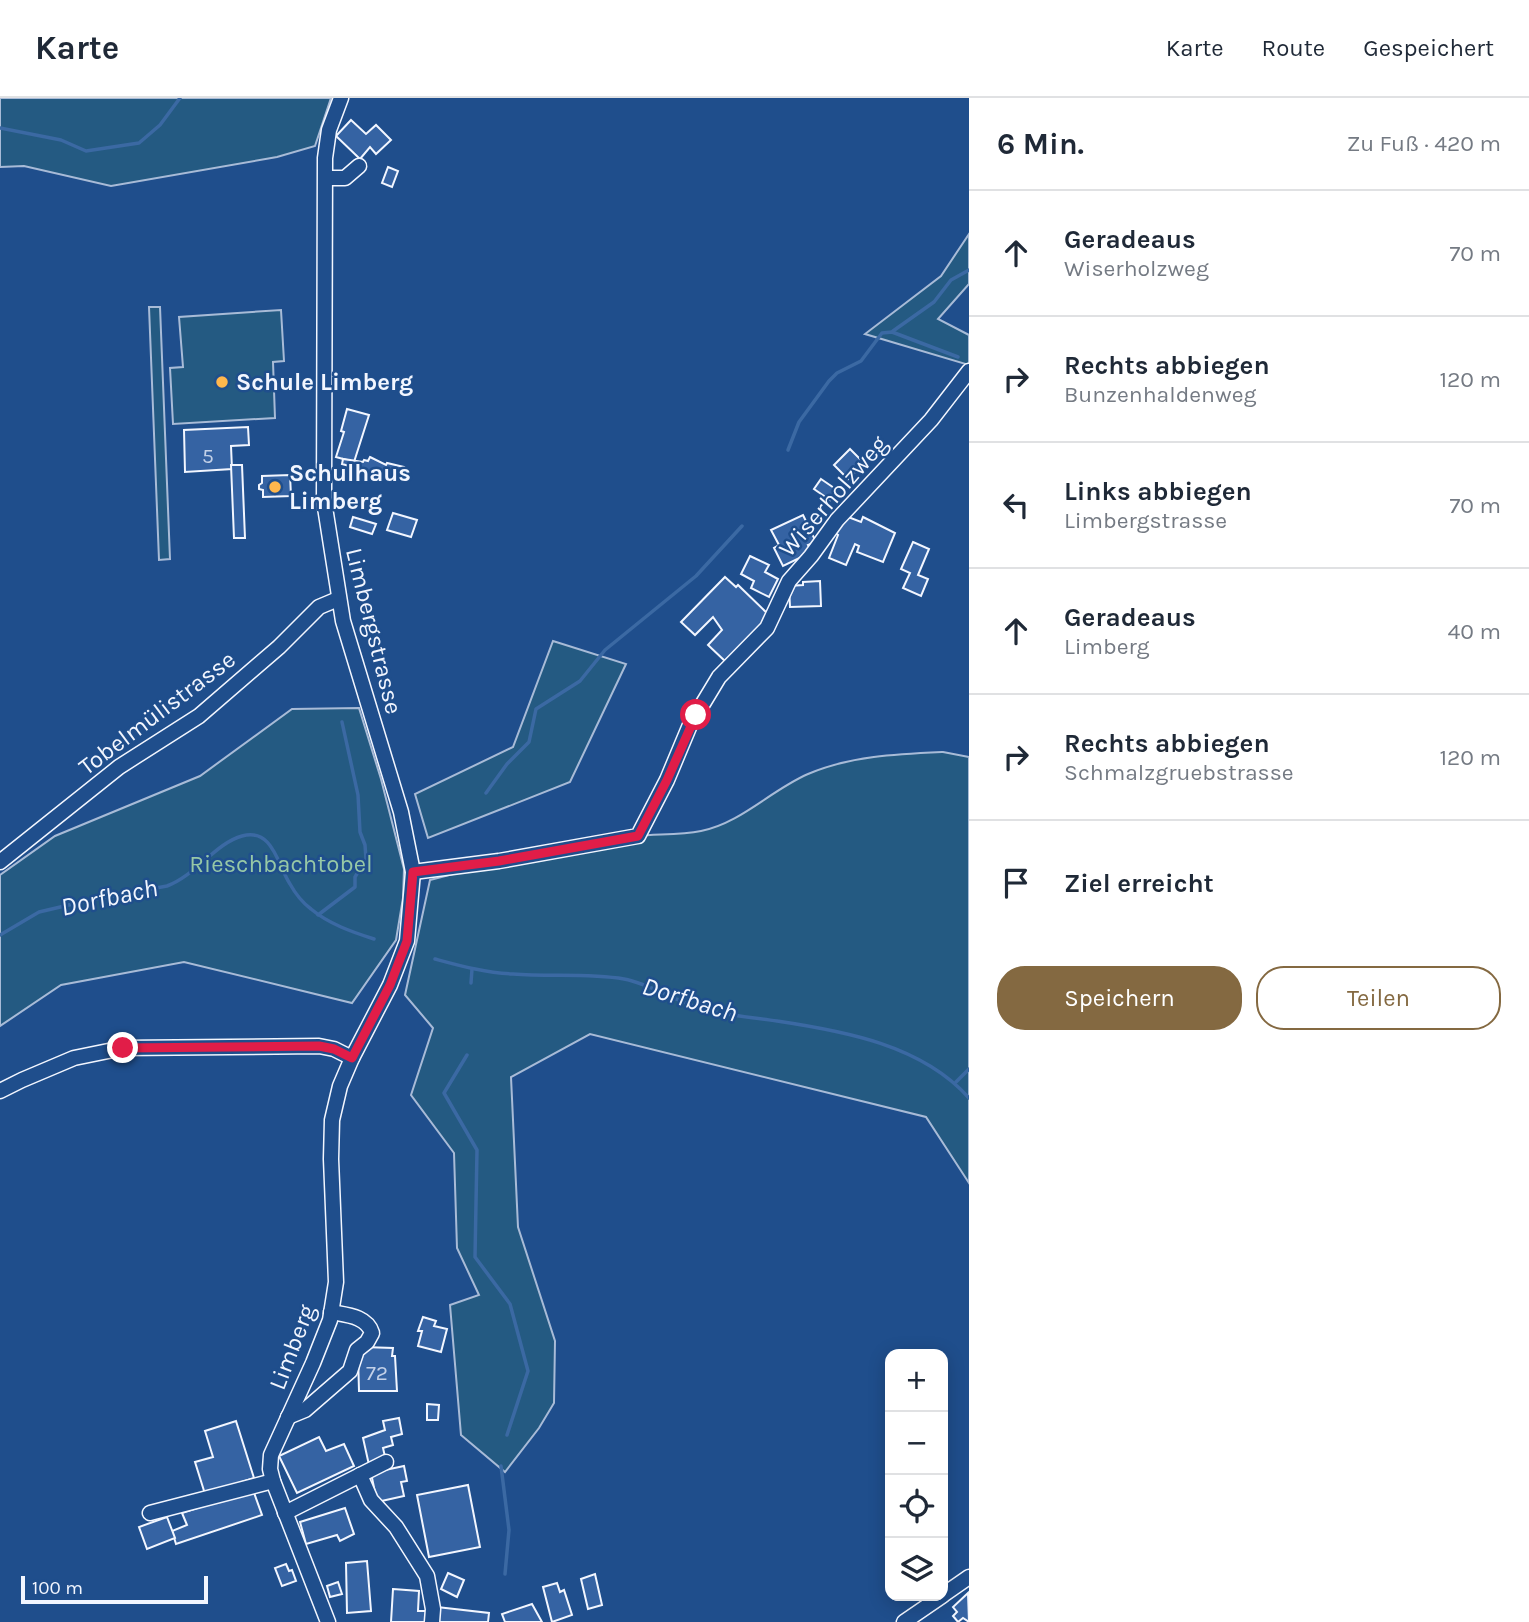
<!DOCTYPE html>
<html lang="de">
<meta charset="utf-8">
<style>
:root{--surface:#fff;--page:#f2f2f3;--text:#1f2937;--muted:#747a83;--line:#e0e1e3;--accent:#846941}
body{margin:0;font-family:Karla,sans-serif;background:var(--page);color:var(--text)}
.controls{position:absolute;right:21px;bottom:21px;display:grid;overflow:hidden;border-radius:14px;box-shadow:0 4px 18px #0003}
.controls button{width:63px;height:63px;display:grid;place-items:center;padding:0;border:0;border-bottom:2px solid var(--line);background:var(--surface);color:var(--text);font:35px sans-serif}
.scale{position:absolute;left:21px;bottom:18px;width:187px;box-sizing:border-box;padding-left:7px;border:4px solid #f2f6ff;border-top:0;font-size:19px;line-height:24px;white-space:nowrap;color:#f2f6ff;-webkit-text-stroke:5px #1f4e8c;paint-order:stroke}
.stop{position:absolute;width:21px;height:21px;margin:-16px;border:5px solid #e11d48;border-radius:50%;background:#fff}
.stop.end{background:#e11d48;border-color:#fff;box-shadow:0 2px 7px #0008}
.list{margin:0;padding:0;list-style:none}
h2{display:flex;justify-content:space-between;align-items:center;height:91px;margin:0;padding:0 28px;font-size:30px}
h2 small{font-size:23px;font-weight:400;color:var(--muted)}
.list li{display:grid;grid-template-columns:46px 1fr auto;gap:21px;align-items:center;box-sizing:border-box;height:126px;padding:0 28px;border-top:2px solid var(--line)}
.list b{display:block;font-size:26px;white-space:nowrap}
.list p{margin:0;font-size:23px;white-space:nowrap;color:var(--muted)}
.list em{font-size:23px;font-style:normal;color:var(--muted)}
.actions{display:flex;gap:14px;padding:21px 28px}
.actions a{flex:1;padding:16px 0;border:2px solid var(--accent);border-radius:28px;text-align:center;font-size:24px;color:var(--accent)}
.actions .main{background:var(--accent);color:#fff}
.icon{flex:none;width:38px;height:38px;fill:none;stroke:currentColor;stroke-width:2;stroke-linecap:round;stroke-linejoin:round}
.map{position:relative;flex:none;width:969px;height:1524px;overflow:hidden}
header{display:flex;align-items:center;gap:42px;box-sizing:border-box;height:98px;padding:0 35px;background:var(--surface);border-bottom:2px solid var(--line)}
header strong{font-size:33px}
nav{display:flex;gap:38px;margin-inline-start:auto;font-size:24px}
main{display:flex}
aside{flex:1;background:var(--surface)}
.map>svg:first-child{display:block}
</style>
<header>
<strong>Karte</strong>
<nav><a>Karte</a><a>Route</a><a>Gespeichert</a></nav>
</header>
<main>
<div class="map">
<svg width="969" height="1524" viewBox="0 0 969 1524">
<rect width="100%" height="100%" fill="#1f4e8c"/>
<g fill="#245a82" stroke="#a8bbd7" stroke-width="2">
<path d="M 0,0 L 331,0 L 315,48 L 277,59 L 111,88 L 24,68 L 0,69 Z"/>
<path d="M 969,136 L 969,186 L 938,221 L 969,237 L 969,267 L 865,236 L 941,178 Z"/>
<path d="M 149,209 L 160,209 L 170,461 L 159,462 Z"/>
<path d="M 281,212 L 284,263 L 273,264 L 275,320 L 173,326 L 170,270 L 183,269 L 179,219 Z"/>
<path d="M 553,543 L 626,566 L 570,684 L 428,740 L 415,696 L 513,649 Z"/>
<path d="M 359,610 L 381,681 L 404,771 L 403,800 L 396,842 L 352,905 L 184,864 L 61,887 L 0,928 L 0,777 L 55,738 L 200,678 L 292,611 Z"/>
<path d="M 943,654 L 969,659 L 969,1085 L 926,1019 L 590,936 L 511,979 L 518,1129 L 555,1243 L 554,1305 L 539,1330 L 505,1374 L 461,1337 L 450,1207 L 479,1197 L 457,1150 L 454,1055 L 411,997 L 433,930 L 405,897 L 430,782 C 498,764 567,748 637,738 C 658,736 680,737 701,733 C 741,725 771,692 808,676 C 850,658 898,656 943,654 Z"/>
</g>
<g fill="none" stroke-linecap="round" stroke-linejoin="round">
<g stroke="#3b69a3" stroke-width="3.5">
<path d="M 0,30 L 61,42 L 86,53 L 139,45 L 160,27 L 180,0"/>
<path d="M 893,233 L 934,204 L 951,182 L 969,172"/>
<path d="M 788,352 L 799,324 L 829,283 L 837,275 L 861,263 L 882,235 L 892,234 L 958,259"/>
<path d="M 486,695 L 507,666 L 529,644 L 536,611 L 580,583 L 605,552 L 696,478 L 742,428"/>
<path d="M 318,817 L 355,789 L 355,779 L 366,761 L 365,747 L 360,734 L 358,697 L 342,624"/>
<path d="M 0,837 L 39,814 L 86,803 L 167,788 C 196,777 216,745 242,738 C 273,729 278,768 290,786 C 295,795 303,805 311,811 C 329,826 352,834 374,841"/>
<path d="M 435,861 C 461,868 486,875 513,876 C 550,879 588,875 624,881 C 651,886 676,904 703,911 C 727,918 752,919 777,923 C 844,933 922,947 969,1000"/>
<path d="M 471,885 L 472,871"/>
<path d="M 467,957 L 444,995 L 477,1052 L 475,1159 L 510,1206 L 528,1273 L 507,1337"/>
<path d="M 956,984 L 969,971"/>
<path d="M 501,1368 L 509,1432 L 505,1476"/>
</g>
</g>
<g fill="#3563a3" stroke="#f2f6ff" stroke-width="2">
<path d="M 351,22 L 366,36 L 376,27 L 391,42 L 376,56 L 370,49 L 360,61 L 336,38 Z"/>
<path d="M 388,69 L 398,73 L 392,89 L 382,85 Z"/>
<path d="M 347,311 L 369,317 L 354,364 L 336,359 L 344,334 L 341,333 Z"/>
<path d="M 248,329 L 249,347 L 231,348 L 232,371 L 185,374 L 184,332 Z"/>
<path d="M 850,351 L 864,365 L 848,381 L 834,367 Z"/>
<path d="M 370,359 L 386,367 L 387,365 L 404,369 L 400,382 L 342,366 L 343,361 L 363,364 L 364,362 L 368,363 Z"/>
<path d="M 231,367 L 242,367 L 245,440 L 234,440 Z"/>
<path d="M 290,377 L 291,398 L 263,399 L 263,392 L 259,391 L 259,387 L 262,385 L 262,378 Z"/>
<path d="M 821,381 L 837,392 L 830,402 L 814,391 Z"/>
<path d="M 393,415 L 417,422 L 411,439 L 387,432 Z"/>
<path d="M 803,417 L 816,444 L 808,447 L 812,454 L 783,468 L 774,450 L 779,447 L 771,432 Z"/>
<path d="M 843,417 L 861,424 L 863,419 L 895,435 L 883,464 L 857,454 L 859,448 L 855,446 L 846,467 L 829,460 L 838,437 L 835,435 Z"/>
<path d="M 353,419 L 376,426 L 372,436 L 350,429 Z"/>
<path d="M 913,444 L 929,451 L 918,477 L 928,481 L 921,498 L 903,490 L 910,475 L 901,471 Z"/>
<path d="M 750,458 L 769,467 L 765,474 L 778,481 L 769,499 L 751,490 L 754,483 L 741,476 Z"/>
<path d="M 725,479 L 736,489 L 738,487 L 770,518 L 726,564 L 708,547 L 722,532 L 713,519 L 695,537 L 681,524 Z"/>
<path d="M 820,483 L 821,508 L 790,509 L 789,488 L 803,487 L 803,484 Z"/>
<path d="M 423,1219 L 436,1223 L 434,1228 L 447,1231 L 441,1254 L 418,1248 L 422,1233 L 418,1233 Z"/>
<path d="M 363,1249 L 393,1250 L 392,1258 L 395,1258 L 397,1293 L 359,1293 L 358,1257 Z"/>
<path d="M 427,1306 L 439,1307 L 438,1322 L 427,1322 Z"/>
<path d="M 399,1320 L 402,1336 L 391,1339 L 393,1347 L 383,1350 L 386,1363 L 369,1367 L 363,1340 L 385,1332 L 383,1323 Z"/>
<path d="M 236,1323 L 254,1380 L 205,1396 L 195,1364 L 213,1359 L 205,1333 Z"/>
<path d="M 319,1339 L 326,1353 L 344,1346 L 354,1368 L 297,1395 L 279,1358 Z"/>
<path d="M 404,1368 L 407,1383 L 401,1384 L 404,1398 L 377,1404 L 371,1375 Z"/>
<path d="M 468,1387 L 480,1449 L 429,1459 L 417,1397 Z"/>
<path d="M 253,1392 L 262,1417 L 176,1446 L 172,1433 L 187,1427 L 182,1415 Z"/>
<path d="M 345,1410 L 354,1436 L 340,1443 L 337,1437 L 306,1446 L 300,1424 Z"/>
<path d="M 167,1419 L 175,1440 L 147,1451 L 139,1429 Z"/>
<path d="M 367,1463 L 371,1513 L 347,1515 L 346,1465 Z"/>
<path d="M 286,1466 L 289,1473 L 292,1472 L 296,1483 L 282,1488 L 275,1470 Z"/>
<path d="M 448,1475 L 464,1482 L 457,1499 L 441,1491 Z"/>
<path d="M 595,1476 L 602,1507 L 588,1511 L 581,1481 Z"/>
<path d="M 338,1484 L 342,1496 L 330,1499 L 327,1488 Z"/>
<path d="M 557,1485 L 560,1494 L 564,1492 L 572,1517 L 552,1524 L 543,1489 Z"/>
<path d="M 393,1491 L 419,1493 L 418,1513 L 426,1513 L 426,1524 L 391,1524 Z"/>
<path d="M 968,1495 L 969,1524 L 963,1520 L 958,1524 L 953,1518 L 957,1514 L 953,1509 Z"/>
<path d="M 532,1506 L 542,1524 L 505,1524 L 502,1516 Z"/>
<path d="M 437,1509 L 489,1515 L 488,1524 L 436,1524 Z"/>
</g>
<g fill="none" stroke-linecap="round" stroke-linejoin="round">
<g stroke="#f2f6ff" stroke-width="17">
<g id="minor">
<path d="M 326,80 L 345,80 L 359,68"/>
<path d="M 0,764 L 119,669 L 199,618 L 279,549 L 319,509 L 338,501"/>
<path d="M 413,774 L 499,763 L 638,738 L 667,682 L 690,627 L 719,579 L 767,530 L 789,483 L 811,458 L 837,422 L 931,322 L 969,273"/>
<path d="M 0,993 L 22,982 L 74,960 L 123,950 L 319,948 L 334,951 L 352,960"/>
<path d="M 288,1319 L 305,1312 L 350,1273 L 357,1252 L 367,1244 L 372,1235 C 367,1218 346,1217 331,1214"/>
<path d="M 360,1377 L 371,1402 L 396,1429 L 427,1478 L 433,1511 L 432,1524"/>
<path d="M 150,1415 L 273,1383"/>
<path d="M 285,1415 L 386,1364"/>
<path d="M 943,1497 L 969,1479"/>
<path d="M 328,1524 L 273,1383 L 270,1371 L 271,1357 L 313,1265 L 330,1222 L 336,1184 L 331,1061 L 332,1022 L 340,988 L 352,960 L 390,887 L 407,843 L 413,774 L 401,714 L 343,523 L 324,403 L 325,60 L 329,32 L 341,0"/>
<path d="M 904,1524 L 942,1498"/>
</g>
</g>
<use href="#minor" stroke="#1f4e8c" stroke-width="14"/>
</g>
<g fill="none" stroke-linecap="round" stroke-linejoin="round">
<path stroke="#e11d48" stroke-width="9" d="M 123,950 L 319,948 L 334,951 L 352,960 L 390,887 L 407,843 L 413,774 L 499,763 L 638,738 L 667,682 L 696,617"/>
</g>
<g fill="#ffb74d" stroke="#1f4e8c" stroke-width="2.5">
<circle cx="222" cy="284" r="7"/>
<circle cx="275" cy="389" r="7"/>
</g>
<g text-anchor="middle" stroke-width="5" stroke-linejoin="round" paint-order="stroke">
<g font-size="21" fill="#c3d1e8">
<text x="208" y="365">5</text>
<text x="377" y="1282">72</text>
</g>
<g font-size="24" font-weight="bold" fill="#f2f6ff" stroke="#1f4e8c" text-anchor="start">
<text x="236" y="292">Schule Limberg</text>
<text x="289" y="383">Schulhaus<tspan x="289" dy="28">Limberg</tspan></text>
</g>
<g font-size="24" fill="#f2f6ff" stroke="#1f4e8c">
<text transform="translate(833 398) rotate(-49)" y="8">Wiserholzweg</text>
<text transform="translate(374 533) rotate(76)" y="8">Limbergstrasse</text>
<text transform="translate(157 615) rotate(-37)" y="8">Tobelmülistrasse</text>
<text transform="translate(292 1249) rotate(-69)" y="8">Limberg</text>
</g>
<g font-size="24" fill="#97c8a6" stroke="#1f4e8c">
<text x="281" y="774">Rieschbachtobel</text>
</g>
<g font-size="26" font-style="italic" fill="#f2f6ff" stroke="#1f4e8c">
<text transform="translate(109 799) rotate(-12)" y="9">Dorfbach</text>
<text transform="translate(690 901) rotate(17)" y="9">Dorfbach</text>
</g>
</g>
</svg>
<div class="controls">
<button>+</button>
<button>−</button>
<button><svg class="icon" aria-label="locate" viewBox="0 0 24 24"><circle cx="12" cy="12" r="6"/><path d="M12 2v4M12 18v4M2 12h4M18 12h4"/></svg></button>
<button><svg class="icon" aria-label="layers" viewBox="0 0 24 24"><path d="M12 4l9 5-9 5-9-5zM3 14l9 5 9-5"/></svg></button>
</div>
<div class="scale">100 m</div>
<div class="stop" style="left:696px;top:617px"></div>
<div class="stop end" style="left:123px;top:950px"></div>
</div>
<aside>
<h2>6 Min.<small>Zu Fuß · 420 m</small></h2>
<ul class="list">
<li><svg class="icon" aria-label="ahead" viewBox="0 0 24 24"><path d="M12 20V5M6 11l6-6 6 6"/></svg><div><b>Geradeaus</b><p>Wiserholzweg</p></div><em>70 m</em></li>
<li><svg class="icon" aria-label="right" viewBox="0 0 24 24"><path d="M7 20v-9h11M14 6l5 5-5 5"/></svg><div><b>Rechts abbiegen</b><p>Bunzenhaldenweg</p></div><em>120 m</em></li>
<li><svg class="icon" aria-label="left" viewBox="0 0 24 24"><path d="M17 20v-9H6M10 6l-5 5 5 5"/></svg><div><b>Links abbiegen</b><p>Limbergstrasse</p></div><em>70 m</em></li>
<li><svg class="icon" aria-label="ahead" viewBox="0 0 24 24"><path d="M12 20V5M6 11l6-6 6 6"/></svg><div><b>Geradeaus</b><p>Limberg</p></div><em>40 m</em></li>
<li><svg class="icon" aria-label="right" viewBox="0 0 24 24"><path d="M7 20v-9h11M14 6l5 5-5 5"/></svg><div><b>Rechts abbiegen</b><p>Schmalzgruebstrasse</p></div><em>120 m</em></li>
<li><svg class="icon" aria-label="arrive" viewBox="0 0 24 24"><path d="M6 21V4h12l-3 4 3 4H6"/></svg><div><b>Ziel erreicht</b></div></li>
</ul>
<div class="actions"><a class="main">Speichern</a><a>Teilen</a></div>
</aside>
</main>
